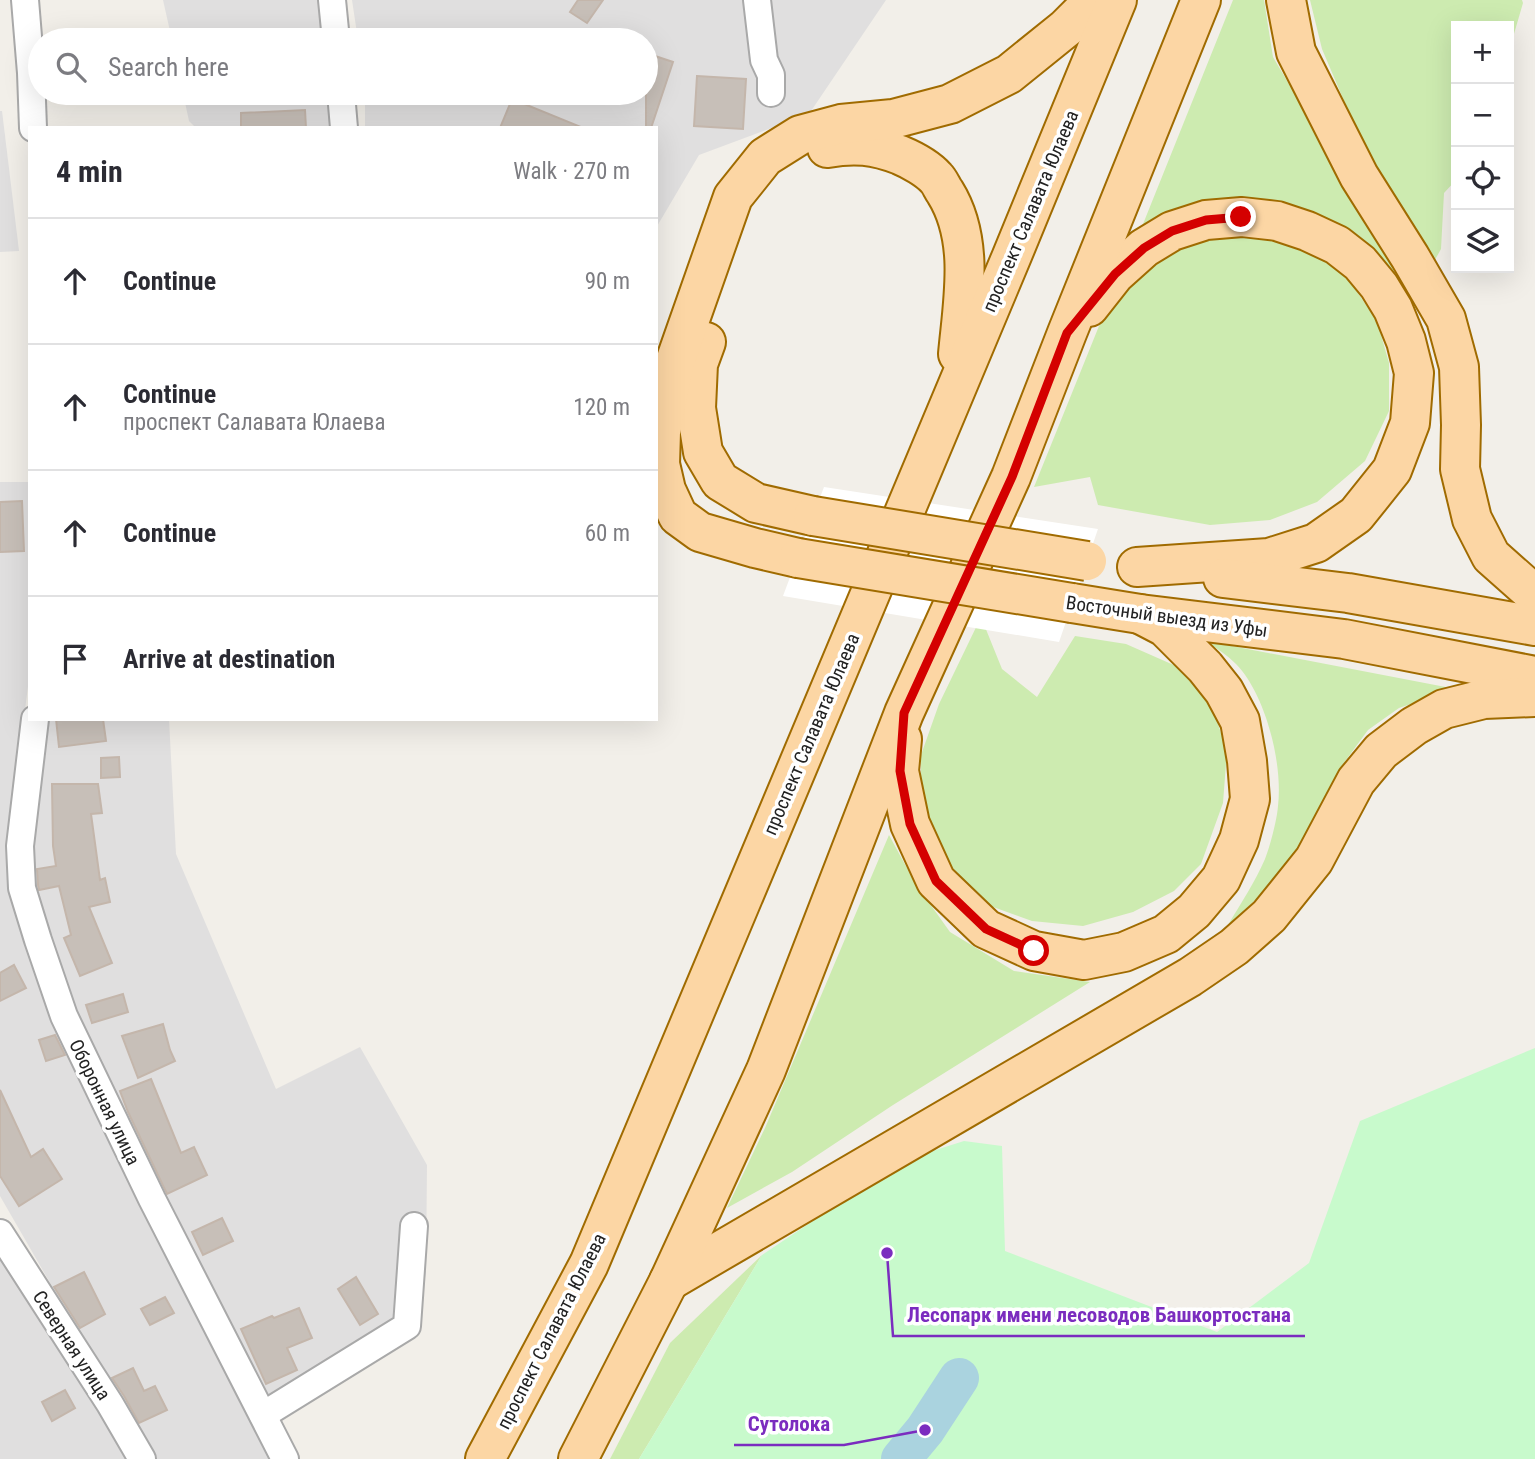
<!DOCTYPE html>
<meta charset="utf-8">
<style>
:root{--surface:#fff;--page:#f2f2f3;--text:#2b2b33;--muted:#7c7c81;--line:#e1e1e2}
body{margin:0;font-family:"Roboto Condensed",sans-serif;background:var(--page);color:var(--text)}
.controls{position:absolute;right:21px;top:21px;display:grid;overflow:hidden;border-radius:0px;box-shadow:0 7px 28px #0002}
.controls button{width:63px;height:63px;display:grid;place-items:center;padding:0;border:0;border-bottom:2px solid var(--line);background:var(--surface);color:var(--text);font:35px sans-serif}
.stop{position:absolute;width:21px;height:21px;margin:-16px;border:5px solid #d40000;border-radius:50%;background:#fff}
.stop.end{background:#d40000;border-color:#fff;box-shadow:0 2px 7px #0008}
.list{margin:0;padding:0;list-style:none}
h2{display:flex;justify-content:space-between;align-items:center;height:91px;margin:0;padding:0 28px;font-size:30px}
h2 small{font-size:23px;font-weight:400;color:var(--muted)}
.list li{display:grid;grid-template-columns:46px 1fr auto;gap:21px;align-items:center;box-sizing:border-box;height:126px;padding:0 28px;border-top:2px solid var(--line)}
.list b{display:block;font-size:26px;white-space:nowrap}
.list p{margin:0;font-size:23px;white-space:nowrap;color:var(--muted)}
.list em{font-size:23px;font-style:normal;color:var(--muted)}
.icon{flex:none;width:38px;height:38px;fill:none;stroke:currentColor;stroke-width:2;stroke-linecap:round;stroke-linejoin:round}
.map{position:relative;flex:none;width:1535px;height:1459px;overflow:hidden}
.search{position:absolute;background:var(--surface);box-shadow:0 7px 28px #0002;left:28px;top:28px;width:630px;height:77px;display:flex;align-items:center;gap:18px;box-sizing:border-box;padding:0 24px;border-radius:38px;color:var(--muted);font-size:26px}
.panel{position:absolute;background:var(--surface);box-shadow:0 7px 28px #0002;left:28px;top:126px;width:630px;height:595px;border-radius:0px}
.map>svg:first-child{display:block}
</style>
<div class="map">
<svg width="1535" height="1459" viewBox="0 0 1535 1459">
<rect width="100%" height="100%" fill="#f2efe9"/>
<g fill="#e0dfdf">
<path d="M 163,0 L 329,0 L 335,40 L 172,40 Z"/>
<path d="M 352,0 L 886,0 L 809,114 L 699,155 L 656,228 L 656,128 L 365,128 L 365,93 L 646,93 L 646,40 L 358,40 Z"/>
<path d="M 183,93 L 344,93 L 346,128 L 196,128 L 189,121 Z"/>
<path d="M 0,111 L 2,111 L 19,251 L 0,252 Z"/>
<path d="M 0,482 L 30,482 L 30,670 L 7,854 L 28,941 L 279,1459 L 148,1459 L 117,1399 L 0,1196 Z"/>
<path d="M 46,719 L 169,719 L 176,854 L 276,1089 L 360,1047 L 427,1165 L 426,1273 L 413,1333 L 266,1396 L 65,993 L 29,890 L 31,836 Z"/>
<path d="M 0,1245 L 127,1459 L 0,1459 Z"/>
</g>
<g fill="#cdebb0">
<path d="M 1233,0 L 1264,0 L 1273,57 L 1415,298 L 1405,306 L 1333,222 L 1273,200 L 1208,205 L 1141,229 Z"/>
<path d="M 1310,0 L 1522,0 L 1523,3 L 1509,51 L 1509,26 L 1456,26 L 1456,180 L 1444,193 L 1441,249 L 1431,267 L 1356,129 L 1322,49 Z"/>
<path d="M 1228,233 L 1275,235 L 1324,258 L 1351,283 L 1377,321 L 1389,363 L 1389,411 L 1365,461 L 1317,502 L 1270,520 L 1210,525 L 1098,505 L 1090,477 L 1034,487 L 1099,326 L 1125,287 L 1182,247 Z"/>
<path d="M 981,617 L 1002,669 L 1037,697 L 1075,636 L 1126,644 L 1185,670 L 1208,694 L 1227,751 L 1223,803 L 1201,864 L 1174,891 L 1133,912 L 1083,926 L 1032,921 L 985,904 L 952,867 L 927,821 L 921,783 L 921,755 L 939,704 Z"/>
<path d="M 1206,641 L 1456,689 L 1399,708 L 1368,730 L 1343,764 L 1302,841 L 1286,866 L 1264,892 L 1228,925 C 1241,903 1255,882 1265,859 C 1270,846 1277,820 1278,806 C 1283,764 1266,695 1236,664 C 1227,655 1216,648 1206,641 Z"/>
<path d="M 889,835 L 915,883 L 950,932 L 1014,971 L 1090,982 L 893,1105 L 792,1172 L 727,1208 L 765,1128 Z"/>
<path d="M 762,1255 L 639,1459 L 610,1459 L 670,1343 Z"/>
</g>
<path fill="#c8facc" d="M 1535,1048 L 1535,1459 L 639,1459 L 762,1255 L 904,1160 L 964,1141 L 1002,1146 L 1005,1251 L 1217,1332 L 1309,1263 L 1360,1121 Z"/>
<path fill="#fff" d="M 824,487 L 1098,529 L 1059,642 L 783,596 Z"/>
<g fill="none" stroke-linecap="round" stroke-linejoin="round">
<path stroke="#aad3df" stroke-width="40" d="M 901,1459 L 925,1430 L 959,1378"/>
</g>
<g fill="#c7bfb8" stroke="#c4b6ab" stroke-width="2">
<path d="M 578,0 L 603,0 L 587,23 L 570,12 Z"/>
<path d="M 646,53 L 673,62 L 651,128 L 646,128 Z"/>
<path d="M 697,76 L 746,79 L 743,129 L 694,126 Z"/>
<path d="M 512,99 L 581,127 L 580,128 L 500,128 Z"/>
<path d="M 305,110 L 306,128 L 241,128 L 241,113 Z"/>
<path d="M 22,501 L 24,551 L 0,552 L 0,502 Z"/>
<path d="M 56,719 L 103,719 L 106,741 L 59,747 Z"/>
<path d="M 119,757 L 120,777 L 101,778 L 101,758 Z"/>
<path d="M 52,784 L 98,784 L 102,813 L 91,814 L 100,880 L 105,878 L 110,902 L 89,907 L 112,963 L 80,976 L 64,938 L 71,935 L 59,886 L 39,890 L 38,885 L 37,869 L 56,866 L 53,846 Z"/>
<path d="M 14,965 L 26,988 L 0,1001 L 0,973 Z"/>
<path d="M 123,994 L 128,1012 L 92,1023 L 86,1005 Z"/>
<path d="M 163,1024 L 170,1050 L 175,1061 L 138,1078 L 122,1036 Z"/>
<path d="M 55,1035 L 65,1055 L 46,1061 L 39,1040 Z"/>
<path d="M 151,1079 L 181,1153 L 194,1147 L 207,1175 L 167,1194 L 128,1112 L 120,1091 Z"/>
<path d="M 0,1090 L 31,1157 L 43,1149 L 62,1179 L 19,1206 L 0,1176 Z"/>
<path d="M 222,1218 L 233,1241 L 203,1255 L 192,1232 Z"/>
<path d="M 84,1272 L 105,1314 L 80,1328 L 54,1287 Z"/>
<path d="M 356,1277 L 378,1314 L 360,1325 L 338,1289 Z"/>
<path d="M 165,1297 L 174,1313 L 150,1325 L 141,1309 Z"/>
<path d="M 299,1308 L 312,1338 L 287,1348 L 297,1370 L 266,1384 L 241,1329 L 272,1316 L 274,1318 Z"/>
<path d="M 133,1368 L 144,1391 L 155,1386 L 167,1410 L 139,1423 L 124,1396 L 112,1378 Z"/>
<path d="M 65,1390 L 75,1408 L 52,1421 L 42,1402 Z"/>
</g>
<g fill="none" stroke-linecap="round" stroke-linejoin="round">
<g stroke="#a9a9a9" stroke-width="30">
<g id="street">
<path d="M 25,0 L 31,73 L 33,128"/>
<path d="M 332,0 L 336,40"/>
<path d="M 757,0 L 764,60 L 771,75 L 771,93"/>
<path d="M 341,93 L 344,128"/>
<path d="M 35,719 L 20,846 L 22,888 L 38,940 L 64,1016 L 152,1199 L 285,1459"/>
<path d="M 0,1233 L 110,1404 L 142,1459"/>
<path d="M 263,1415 L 407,1326 L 414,1226"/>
</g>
</g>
<g stroke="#a06b00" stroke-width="42">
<g id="primary">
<path d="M 1286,0 L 1296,52 L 1359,176 L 1410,257 L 1446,319 L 1459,367 L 1461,425 L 1460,469 L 1472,519 L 1491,556 L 1535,595"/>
<path d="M 827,148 C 855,143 874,145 900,155 C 912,160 928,169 936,178 C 940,182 942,188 945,192 C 975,240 963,300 958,354"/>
<path d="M 1089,307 L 1115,274 L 1144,248 L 1172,231 L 1206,220 L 1242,217 L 1277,221 L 1307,231 L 1337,245 L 1360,263 L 1379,286 L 1393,309 L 1406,341 L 1414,373 L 1410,423 L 1392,470 L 1356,515 L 1316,543 L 1269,558 L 1137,567"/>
<path d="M 706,342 L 698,364 L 696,408 L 703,452 L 720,481 L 756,503 L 813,516"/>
<path d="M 798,558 L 755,548 L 700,532 L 678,516 L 666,490 L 660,464 L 661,432 L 675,362 L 733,197 L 765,157 L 800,135 L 841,124 L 893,119 L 950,104 L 1009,74 L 1066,28 L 1094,0"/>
<path d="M 1223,578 L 1348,593 L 1535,626"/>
<path d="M 1072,603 L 1140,614 L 1344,639 L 1535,676"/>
<path d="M 902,739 L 899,771 L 910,824 L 936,881 L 986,929 L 1034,951 L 1084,960 L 1124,952 L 1166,934 L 1194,911 L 1221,879 L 1239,840 L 1250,799 L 1247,761 L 1240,721 L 1224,691 L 1205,667 L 1165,627 L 1140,614"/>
<path d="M 669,1281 L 1190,977 L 1234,947 L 1269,916 L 1314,860 L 1356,781 L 1381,751 L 1414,726 L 1444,709 L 1484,699 L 1535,697"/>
<path d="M 485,1459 L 589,1264 L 1011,258 L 1117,0"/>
<path d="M 578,1459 L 669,1281 L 766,1070 L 904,713 L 1011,477 L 1067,333 L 1201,0"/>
</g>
</g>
<use href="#street" stroke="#fff" stroke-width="26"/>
<use href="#primary" stroke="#fcd6a4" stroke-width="38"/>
<g stroke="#a06b00" stroke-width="42" stroke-linecap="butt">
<g id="primary-bridge">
<path d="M 813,516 L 1087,561"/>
<path d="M 798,558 L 1072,603"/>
</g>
</g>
<use href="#primary-bridge" stroke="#fcd6a4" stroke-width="38"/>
</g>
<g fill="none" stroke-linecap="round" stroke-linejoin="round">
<path stroke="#d40000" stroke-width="9" d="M 1034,951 L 986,929 L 936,881 L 910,824 L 900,771 L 904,713 L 1012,477 L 1067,333 L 1115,274 L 1144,248 L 1172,231 L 1206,220 L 1241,217"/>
</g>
<g text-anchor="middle" stroke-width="7" stroke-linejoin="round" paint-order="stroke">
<g font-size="19" fill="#222" stroke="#fff">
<text transform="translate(1030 211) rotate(-67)" y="7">проспект Салавата Юлаева</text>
<text transform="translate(1167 616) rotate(8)" y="7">Восточный выезд из Уфы</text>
<text transform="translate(811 734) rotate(-67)" y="7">проспект Салавата Юлаева</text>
<text transform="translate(105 1102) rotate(64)" y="7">Оборонная улица</text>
<text transform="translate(551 1331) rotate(-63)" y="7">проспект Салавата Юлаева</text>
<text transform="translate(72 1345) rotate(57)" y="7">Северная улица</text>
</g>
</g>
<path fill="none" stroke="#7b2cbf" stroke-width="2.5" d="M887 1253L893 1336H1305M925 1430L844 1445H734"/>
<g fill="#7b2cbf" stroke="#fff" stroke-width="2.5">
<circle cx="887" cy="1253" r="7"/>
<circle cx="925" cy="1430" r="7"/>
</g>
<g font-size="21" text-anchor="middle" font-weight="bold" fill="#7b2cbf" stroke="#fff" stroke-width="7" stroke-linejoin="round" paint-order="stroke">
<text x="1099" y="1322">Лесопарк имени лесоводов Башкортостана</text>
<text x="789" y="1431">Сутолока</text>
</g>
</svg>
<div class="controls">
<button>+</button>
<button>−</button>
<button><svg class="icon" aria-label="locate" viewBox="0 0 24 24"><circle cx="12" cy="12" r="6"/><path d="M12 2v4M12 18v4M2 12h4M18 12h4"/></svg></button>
<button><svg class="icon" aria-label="layers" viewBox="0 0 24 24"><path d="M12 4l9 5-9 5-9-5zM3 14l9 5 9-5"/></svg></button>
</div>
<div class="stop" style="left:1034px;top:951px"></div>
<div class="stop end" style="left:1241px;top:217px"></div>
<div class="search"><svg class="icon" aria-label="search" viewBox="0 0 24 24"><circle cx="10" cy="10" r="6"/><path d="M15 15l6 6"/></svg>Search here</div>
<section class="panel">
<h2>4 min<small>Walk · 270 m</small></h2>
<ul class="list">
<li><svg class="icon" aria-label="ahead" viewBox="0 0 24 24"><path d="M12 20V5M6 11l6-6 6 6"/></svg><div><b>Continue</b></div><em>90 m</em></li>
<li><svg class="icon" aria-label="ahead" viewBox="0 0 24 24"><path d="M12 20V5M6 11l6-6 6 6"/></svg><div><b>Continue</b><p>проспект Салавата Юлаева</p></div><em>120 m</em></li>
<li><svg class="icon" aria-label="ahead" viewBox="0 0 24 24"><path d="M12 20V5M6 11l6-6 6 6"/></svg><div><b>Continue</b></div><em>60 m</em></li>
<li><svg class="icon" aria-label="arrive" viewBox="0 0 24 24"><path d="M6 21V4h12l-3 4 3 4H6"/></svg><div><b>Arrive at destination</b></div></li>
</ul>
</section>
</div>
